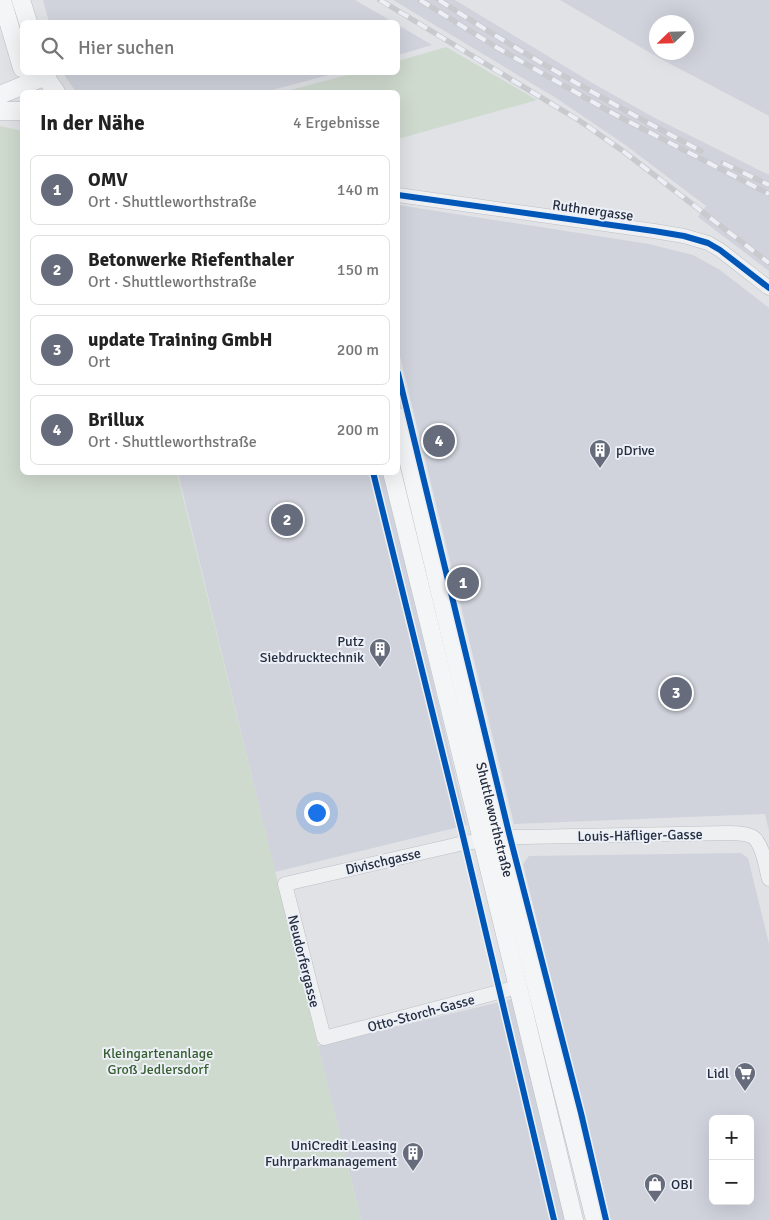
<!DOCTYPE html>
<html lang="de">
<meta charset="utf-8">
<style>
:root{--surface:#fff;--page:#f6f6f6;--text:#222;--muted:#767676;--line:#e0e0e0;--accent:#666c7b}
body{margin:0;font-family:Signika,sans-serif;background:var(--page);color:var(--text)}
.controls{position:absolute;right:15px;bottom:15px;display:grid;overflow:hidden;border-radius:8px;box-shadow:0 5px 20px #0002}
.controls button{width:45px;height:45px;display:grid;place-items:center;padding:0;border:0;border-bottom:1px solid var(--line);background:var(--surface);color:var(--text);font:25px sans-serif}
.compass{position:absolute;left:649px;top:15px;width:45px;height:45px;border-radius:50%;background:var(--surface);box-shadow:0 5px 20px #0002;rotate:247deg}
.you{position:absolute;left:316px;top:812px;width:18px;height:18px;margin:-12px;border:4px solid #fff;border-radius:50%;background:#1a73e8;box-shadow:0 0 0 8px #1a73e833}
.badge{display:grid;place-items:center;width:32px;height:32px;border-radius:50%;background:var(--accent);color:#fff;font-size:16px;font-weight:700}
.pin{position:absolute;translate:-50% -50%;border:2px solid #fff;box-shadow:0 1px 5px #0006}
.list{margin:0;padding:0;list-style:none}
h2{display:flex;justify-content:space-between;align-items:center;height:65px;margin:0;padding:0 20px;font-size:21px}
h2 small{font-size:16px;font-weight:400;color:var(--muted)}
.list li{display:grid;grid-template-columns:32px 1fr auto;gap:15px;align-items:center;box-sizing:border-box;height:70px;margin:0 10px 10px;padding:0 10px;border:1px solid var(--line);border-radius:8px}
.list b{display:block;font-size:19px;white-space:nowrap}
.list p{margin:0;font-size:16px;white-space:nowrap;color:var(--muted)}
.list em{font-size:16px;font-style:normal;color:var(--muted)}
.icon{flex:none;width:28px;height:28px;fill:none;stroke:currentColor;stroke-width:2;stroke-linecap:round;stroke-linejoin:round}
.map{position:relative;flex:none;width:769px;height:1220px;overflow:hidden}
.search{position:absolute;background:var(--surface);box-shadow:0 5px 20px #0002;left:20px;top:20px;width:380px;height:55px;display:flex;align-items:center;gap:12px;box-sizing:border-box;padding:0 18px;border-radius:8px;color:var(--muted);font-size:19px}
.panel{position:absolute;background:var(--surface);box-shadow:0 5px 20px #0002;left:20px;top:90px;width:380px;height:385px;border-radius:8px}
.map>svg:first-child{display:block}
</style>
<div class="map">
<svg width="769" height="1220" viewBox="0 0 769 1220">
<rect width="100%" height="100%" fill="#e0e2e6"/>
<g fill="#d0d3dc" fill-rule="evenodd">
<path d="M 43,0 L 355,0 L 393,22 L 49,22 Z"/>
<path d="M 393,0 L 455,0 L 594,84 L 655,118 L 769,175 L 769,271 L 698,217 L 706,206 L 624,144 L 556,98 Z"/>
<path d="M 560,0 L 769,0 L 769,116 L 659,58 ZM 656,22 L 686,22 L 686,52 L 656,52 Z"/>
<path d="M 398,25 L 432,45 L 398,55 Z"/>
<path d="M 63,73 L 336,73 L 265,92 L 76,92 Z"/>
<path d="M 398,205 L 649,244 L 693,255 L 720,270 L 769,308 L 769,831 L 765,814 L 514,824 L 398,348 Z"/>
<path d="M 178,473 L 384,473 L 467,825 L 275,872 Z"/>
<path d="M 741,853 L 748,858 L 769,944 L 769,1220 L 611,1220 L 523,864 L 529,856 ZM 713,1119 L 750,1119 L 750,1201 L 713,1201 Z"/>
<path d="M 512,999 L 567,1220 L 361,1220 L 318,1046 Z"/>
</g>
<g fill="#cfdacf">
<path d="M 446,47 L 537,100 L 398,139 L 398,92 L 283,92 L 355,73 L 398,72 L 398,61 Z"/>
<path d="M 0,126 L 22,131 L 22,472 L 177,473 L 361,1220 L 0,1220 Z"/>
</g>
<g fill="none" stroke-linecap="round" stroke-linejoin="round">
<g stroke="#bdbfc4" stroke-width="15">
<g id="minor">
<path d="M 398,195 L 654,231 L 684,236 L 708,243 L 720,250 L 769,288"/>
<path d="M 518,987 L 324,1038 L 285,884 L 464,843 L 510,837 L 524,837 L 728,833 C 736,833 746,833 753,837 C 763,844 766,868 769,879"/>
</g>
</g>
<g stroke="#bcbfc4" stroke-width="19">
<g id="major">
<path d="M 2,0 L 22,68"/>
<path d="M 21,0 L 28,22"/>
<path d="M 44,72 L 49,82 L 56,92"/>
<path d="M 0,95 L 46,76"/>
<path d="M 0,111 L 22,111"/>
<path id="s1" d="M 398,417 L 499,838 L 595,1220"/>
<path d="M 392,472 L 518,987 L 574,1220"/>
</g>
</g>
<use href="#minor" stroke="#eff0f2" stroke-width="14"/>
<use href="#major" stroke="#f4f5f6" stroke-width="18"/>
<g stroke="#c8cace" stroke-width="5.5">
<g id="rail">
<path d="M 380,0 L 580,121 L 623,151 L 769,263"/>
<path d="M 420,0 L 496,47 L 614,114 L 769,194"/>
<path d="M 439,0 C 524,55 612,104 701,151"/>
<path d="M 723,163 L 769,185"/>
</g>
</g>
<use href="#rail" stroke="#ecf0f6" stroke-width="4" stroke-dasharray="11" stroke-linecap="butt"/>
<g stroke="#ecf0f6" stroke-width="9">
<g id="cycleway">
<path d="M 398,195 L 654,231 L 684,236 L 708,243 L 720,250 L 769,288"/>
<path d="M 398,373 L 510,837 L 581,1113 L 606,1220"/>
<path d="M 373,472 L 462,832 L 554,1220"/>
</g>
</g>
<use href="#cycleway" stroke="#0057b8" stroke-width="6"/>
</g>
<defs>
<g id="building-pin" transform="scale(1.125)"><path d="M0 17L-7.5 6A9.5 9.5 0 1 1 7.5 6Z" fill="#666c7b" stroke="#ecf0f6"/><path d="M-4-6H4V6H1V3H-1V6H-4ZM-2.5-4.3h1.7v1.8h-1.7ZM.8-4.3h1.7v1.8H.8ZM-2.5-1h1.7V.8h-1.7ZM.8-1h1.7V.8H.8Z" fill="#fff"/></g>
<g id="supermarket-pin" transform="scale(1.125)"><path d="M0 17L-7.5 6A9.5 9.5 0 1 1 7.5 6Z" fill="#666c7b" stroke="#ecf0f6"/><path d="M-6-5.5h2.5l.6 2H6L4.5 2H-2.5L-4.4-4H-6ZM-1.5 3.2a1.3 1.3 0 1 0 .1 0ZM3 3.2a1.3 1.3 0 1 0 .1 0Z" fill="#fff"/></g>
<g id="shop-pin" transform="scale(1.125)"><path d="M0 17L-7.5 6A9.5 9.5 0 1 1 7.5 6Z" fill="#666c7b" stroke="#ecf0f6"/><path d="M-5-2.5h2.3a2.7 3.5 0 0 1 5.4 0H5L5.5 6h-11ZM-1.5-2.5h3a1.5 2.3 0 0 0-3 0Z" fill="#fff"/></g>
</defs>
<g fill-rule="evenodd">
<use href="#building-pin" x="600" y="450"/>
<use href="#building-pin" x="380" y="649"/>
<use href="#supermarket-pin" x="745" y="1073"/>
<use href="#building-pin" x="413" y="1153"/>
<use href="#shop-pin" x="655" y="1184"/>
</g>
<g text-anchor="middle" stroke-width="4" stroke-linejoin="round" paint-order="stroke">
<g font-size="14" fill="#252d41" stroke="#ecf0f6">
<text transform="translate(593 210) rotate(8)" y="5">Ruthnergasse</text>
<text dy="5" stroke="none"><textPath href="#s1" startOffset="414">Shuttleworthstraße</textPath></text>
<text transform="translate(640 835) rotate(-1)" y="5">Louis-Häfliger-Gasse</text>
<text transform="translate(383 861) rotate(-13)" y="5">Divischgasse</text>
<text transform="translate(304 961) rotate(76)" y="5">Neudorfergasse</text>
<text transform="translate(421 1013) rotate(-15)" y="5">Otto-Storch-Gasse</text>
</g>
<g font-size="14" fill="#252d41" stroke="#ecf0f6" text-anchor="end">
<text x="616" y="455" text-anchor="start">pDrive</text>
<text x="364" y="646">Putz<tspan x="364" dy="16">Siebdrucktechnik</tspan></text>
<text x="729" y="1078">Lidl</text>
<text x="397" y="1150">UniCredit Leasing<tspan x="397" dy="16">Fuhrparkmanagement</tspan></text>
<text x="671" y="1189" text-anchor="start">OBI</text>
</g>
<g font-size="14" fill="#365e30" stroke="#ecf0f6">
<text x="158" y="1058">Kleingartenanlage<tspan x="158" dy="16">Groß Jedlersdorf</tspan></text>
</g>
</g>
</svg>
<div class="controls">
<button>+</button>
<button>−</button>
</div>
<svg class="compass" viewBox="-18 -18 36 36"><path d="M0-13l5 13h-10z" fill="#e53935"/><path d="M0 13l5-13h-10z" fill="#767676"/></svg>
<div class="you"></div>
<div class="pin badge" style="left:463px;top:583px">1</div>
<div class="pin badge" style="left:287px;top:520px">2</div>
<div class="pin badge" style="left:676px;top:693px">3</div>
<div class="pin badge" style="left:439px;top:441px">4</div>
<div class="search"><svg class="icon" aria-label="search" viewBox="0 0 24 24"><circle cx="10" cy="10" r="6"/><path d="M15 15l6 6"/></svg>Hier suchen</div>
<section class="panel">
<h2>In der Nähe<small>4 Ergebnisse</small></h2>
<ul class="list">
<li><span class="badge">1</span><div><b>OMV</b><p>Ort · Shuttleworthstraße</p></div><em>140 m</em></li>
<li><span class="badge">2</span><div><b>Betonwerke Riefenthaler</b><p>Ort · Shuttleworthstraße</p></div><em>150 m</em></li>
<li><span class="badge">3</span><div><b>update Training GmbH</b><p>Ort</p></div><em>200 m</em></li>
<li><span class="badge">4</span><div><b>Brillux</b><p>Ort · Shuttleworthstraße</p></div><em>200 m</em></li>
</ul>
</section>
</div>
